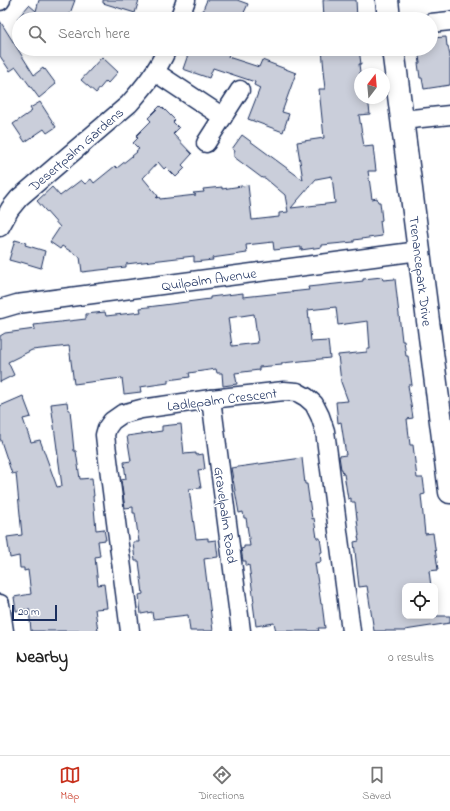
<!DOCTYPE html>
<style>
:root{--surface:#fff;--page:#f2f2f2;--text:#222;--muted:#767676;--line:#e0e0e0;--accent:#c8321e}
body{margin:0;font-family:"Indie Flower",sans-serif;background:var(--page);color:var(--text)}
.controls{position:absolute;right:12px;bottom:12px;display:grid;overflow:hidden;border-radius:8px;box-shadow:0 2px 10px #0003}
.controls button{width:36px;height:36px;display:grid;place-items:center;padding:0;border:0;border-bottom:1px solid var(--line);background:var(--surface);color:var(--text);font:20px sans-serif}
.compass{position:absolute;left:354px;top:68px;width:36px;height:36px;border-radius:50%;background:var(--surface);box-shadow:0 2px 10px #0003;rotate:16deg}
.scale{position:absolute;left:12px;bottom:10px;width:45px;box-sizing:border-box;padding-left:4px;border:2px solid #1b2f5e;border-top:0;font-size:11px;line-height:14px;white-space:nowrap;color:#1b2f5e;-webkit-text-stroke:3px #fff;paint-order:stroke}
.list{margin:0;padding:0;list-style:none}
h2{display:flex;justify-content:space-between;align-items:center;height:52px;margin:0;padding:0 16px;font-size:17px}
h2 small{font-size:13px;font-weight:400;color:var(--muted)}
.icon{flex:none;width:22px;height:22px;fill:none;stroke:currentColor;stroke-width:2;stroke-linecap:round;stroke-linejoin:round}
.map{position:relative;flex:none;width:450px;height:631px;overflow:hidden}
.search{position:absolute;background:var(--surface);box-shadow:0 2px 10px #0003;left:12px;right:12px;top:12px;height:44px;display:flex;align-items:center;gap:10px;box-sizing:border-box;padding:0 14px;border-radius:22px;color:var(--muted);font-size:15px}
.sheet{height:124px;background:var(--surface)}
nav{display:flex;justify-content:space-around;align-items:center;box-sizing:border-box;height:56px;border-top:1px solid var(--line);background:var(--surface);font-size:11px;color:var(--muted)}
nav a{display:grid;justify-items:center;gap:2px}
nav .on{color:var(--accent)}
.map>svg:first-child{display:block}
</style>
<div class="map">
<svg width="450" height="631" viewBox="0 0 450 631">
<rect width="100%" height="100%" fill="#fff"/>
<filter id="ink" filterUnits="userSpaceOnUse"><feTurbulence type="fractalNoise" baseFrequency=".025" numOctaves="2"/><feDisplacementMap in="SourceGraphic" scale="8" xChannelSelector="R" yChannelSelector="G"/><feConvolveMatrix kernelMatrix="1 2 1 2 8 2 1 2 1" color-interpolation-filters="sRGB"/></filter>
<g filter="url(#ink)">
<g fill="#caceda" stroke="#1b2f5e" fill-rule="evenodd">
<path d="M 39,0 L 75,0 L 68,19 L 17,19 L 29,5 L 36,11 Z"/>
<path d="M 103,0 L 139,0 L 135,13 L 103,3 Z"/>
<path d="M 207,0 L 237,0 L 248,4 L 241,19 L 199,19 Z"/>
<path d="M 323,0 L 356,0 L 357,19 L 324,19 Z"/>
<path d="M 0,21 L 34,75 L 43,68 L 44,70 L 45,69 L 56,84 L 39,98 L 16,67 L 10,71 L 0,56 Z"/>
<path d="M 446,37 L 447,46 L 448,46 L 450,56 L 450,85 L 424,89 L 422,78 L 420,78 L 418,63 L 420,63 L 418,49 L 431,49 L 431,38 Z"/>
<path d="M 190,49 L 231,49 L 228,57 L 259,67 L 262,60 L 296,73 L 282,112 L 289,114 L 283,132 L 248,119 L 260,88 L 254,85 L 255,82 L 213,68 L 209,78 L 183,69 Z"/>
<path d="M 322,49 L 359,49 L 361,64 L 359,64 L 360,72 L 360,98 L 368,98 L 370,114 L 359,115 L 364,147 L 373,146 L 376,171 L 368,171 L 372,199 L 377,198 L 378,202 L 380,202 L 382,220 L 380,221 L 382,236 L 354,240 L 354,242 L 322,245 L 322,247 L 301,250 L 301,247 L 274,250 L 273,242 L 246,245 L 247,253 L 212,258 L 213,260 L 194,262 L 194,256 L 126,264 L 126,267 L 82,272 L 80,257 L 62,246 L 60,249 L 50,242 L 60,227 L 37,201 L 52,187 L 60,196 L 81,180 L 85,184 L 91,179 L 94,183 L 115,166 L 117,168 L 137,152 L 136,151 L 139,149 L 133,143 L 138,138 L 136,136 L 151,121 L 148,118 L 160,106 L 162,108 L 162,107 L 175,120 L 173,122 L 179,128 L 173,134 L 192,154 L 182,165 L 185,168 L 176,177 L 166,167 L 164,169 L 158,162 L 143,178 L 158,196 L 156,198 L 159,197 L 160,199 L 196,195 L 193,193 L 204,192 L 203,189 L 222,187 L 222,189 L 248,185 L 252,220 L 279,217 L 279,213 L 288,212 L 285,195 L 265,178 L 262,178 L 234,157 L 234,153 L 235,151 L 232,149 L 242,135 L 303,180 L 297,142 L 324,138 L 319,89 L 325,89 L 323,71 L 324,71 ZM 332,176 L 335,203 L 291,208 L 316,179 Z"/>
<path d="M 102,57 L 118,72 L 108,83 L 106,81 L 96,93 L 81,80 Z"/>
<path d="M 40,102 L 56,127 L 47,133 L 44,129 L 25,142 L 13,124 L 32,111 L 30,108 Z"/>
<path d="M 15,240 L 26,243 L 25,245 L 45,251 L 41,268 L 21,262 L 20,263 L 9,260 Z"/>
<path d="M 382,277 L 383,280 L 395,279 L 402,341 L 404,341 L 406,356 L 408,356 L 412,385 L 408,385 L 413,418 L 407,419 L 410,445 L 413,445 L 417,478 L 423,478 L 425,494 L 421,495 L 425,534 L 433,533 L 438,570 L 429,571 L 431,586 L 405,586 L 405,616 L 450,616 L 450,623 L 405,630 L 405,631 L 374,631 L 367,586 L 359,587 L 354,542 L 359,541 L 358,536 L 359,536 L 355,502 L 351,502 L 351,498 L 348,499 L 344,474 L 343,474 L 342,469 L 341,469 L 339,456 L 346,455 L 341,422 L 338,423 L 336,402 L 348,401 L 341,382 L 338,355 L 367,352 L 367,349 L 370,349 L 368,321 L 338,325 L 336,307 L 308,310 L 311,342 L 328,341 L 330,358 L 282,363 L 282,365 L 259,367 L 259,370 L 235,373 L 237,384 L 223,386 L 222,373 L 217,373 L 216,369 L 189,373 L 190,377 L 168,380 L 168,383 L 140,387 L 141,392 L 124,394 L 122,378 L 74,384 L 69,346 L 32,350 L 8,362 L 14,375 L 0,382 L 0,336 L 5,333 L 35,329 L 34,325 L 86,319 L 86,314 L 105,312 L 106,316 L 141,312 L 140,308 L 210,299 L 210,297 L 243,293 L 243,297 L 309,290 L 308,287 L 363,281 L 363,279 ZM 254,314 L 258,343 L 232,346 L 228,318 Z"/>
<path d="M 23,396 L 31,417 L 23,419 L 31,442 L 40,440 L 57,487 L 62,486 L 51,404 L 67,402 L 68,410 L 70,410 L 74,451 L 76,451 L 80,479 L 92,478 L 94,496 L 93,496 L 96,530 L 104,529 L 106,540 L 98,541 L 100,556 L 95,557 L 98,585 L 104,584 L 107,608 L 95,609 L 98,631 L 31,631 L 29,609 L 16,611 L 14,597 L 31,594 L 28,570 L 24,571 L 24,568 L 20,568 L 19,556 L 10,558 L 7,537 L 22,535 L 16,473 L 12,474 L 0,438 L 0,406 Z"/>
<path d="M 181,424 L 184,454 L 196,453 L 196,455 L 203,454 L 205,469 L 198,470 L 201,488 L 189,489 L 196,539 L 208,538 L 208,541 L 216,540 L 218,557 L 204,559 L 213,631 L 190,631 L 188,615 L 153,619 L 152,612 L 141,614 L 139,595 L 143,594 L 139,561 L 135,561 L 133,542 L 139,542 L 135,513 L 133,513 L 133,507 L 125,508 L 121,480 L 126,479 L 124,462 L 131,461 L 127,436 L 162,431 L 162,426 Z"/>
<path d="M 302,458 L 305,484 L 307,484 L 312,519 L 314,518 L 317,538 L 320,538 L 322,552 L 320,553 L 321,562 L 315,563 L 321,604 L 322,604 L 325,628 L 318,628 L 319,631 L 276,631 L 274,623 L 256,626 L 253,603 L 254,602 L 249,565 L 246,566 L 246,561 L 243,561 L 241,549 L 244,548 L 244,546 L 250,546 L 246,518 L 244,518 L 243,512 L 239,513 L 231,468 Z"/>
</g>
<g fill="none" stroke-linecap="round" stroke-linejoin="round">
<g stroke="#1b2f5e" stroke-width="21">
<g id="street">
<path d="M 0,1 L 1,0"/>
<path d="M 179,19 L 186,0"/>
<path d="M 431,23 L 450,21"/>
<path d="M 155,72 L 223,117"/>
<path d="M 402,120 L 450,115"/>
<path d="M 206,143 L 240,90"/>
<path d="M 0,227 L 10,209 L 19,198 L 129,104 C 144,87 158,70 167,49"/>
<path d="M 0,309 L 17,304 L 419,251"/>
<path d="M 211,399 L 241,631"/>
<path d="M 0,604 L 4,631"/>
<path d="M 130,631 L 106,444 L 105,435 L 107,428 L 112,421 L 122,414 L 141,409 L 211,399 L 284,391 L 297,392 L 306,397 L 314,404 L 320,416 L 325,431 L 351,631"/>
</g>
</g>
<g stroke="#1b2f5e" stroke-width="25">
<g id="secondary">
<path d="M 387,0 L 389,19"/>
<path d="M 393,49 L 450,492"/>
</g>
</g>
<use href="#street" stroke="#fff" stroke-width="18"/>
<use href="#secondary" stroke="#fff" stroke-width="22"/>
</g>
</g>
<g text-anchor="middle" stroke-width="3" stroke-linejoin="round" paint-order="stroke">
<g font-size="14" fill="#1b2f5e" stroke="#fff">
<text transform="translate(76 149) rotate(-41)" y="5">Desertpalm Gardens</text>
<text transform="translate(421 271) rotate(83)" y="5">Trenancepark Drive</text>
<text transform="translate(209 279) rotate(-8)" y="5">Quilpalm Avenue</text>
<text transform="translate(222 399) rotate(-7)" y="5">Ladlepalm Crescent</text>
<text transform="translate(226 515) rotate(82)" y="5">Gravelpalm Road</text>
</g>
</g>
</svg>
<div class="controls">
<button><svg class="icon" aria-label="locate" viewBox="0 0 24 24"><circle cx="12" cy="12" r="6"/><path d="M12 2v4M12 18v4M2 12h4M18 12h4"/></svg></button>
</div>
<svg class="compass" viewBox="-18 -18 36 36"><path d="M0-13l5 13h-10z" fill="#e53935"/><path d="M0 13l5-13h-10z" fill="#767676"/></svg>
<div class="scale">20 m</div>
<div class="search"><svg class="icon" aria-label="search" viewBox="0 0 24 24"><circle cx="10" cy="10" r="6"/><path d="M15 15l6 6"/></svg>Search here</div>
</div>
<section class="sheet">
<h2>Nearby<small>0 results</small></h2>
<ul class="list">
</ul>
</section>
<nav>
<a class="on"><svg class="icon" aria-label="map" viewBox="0 0 24 24"><path d="M3 6l6-2 6 2 6-2v14l-6 2-6-2-6 2zM9 4v14M15 6v14"/></svg>Map</a>
<a><svg class="icon" aria-label="directions" viewBox="0 0 24 24"><path d="M12 3l9 9-9 9-9-9zM9 14v-3h6M13 9l2 2-2 2"/></svg>Directions</a>
<a><svg class="icon" aria-label="saved" viewBox="0 0 24 24"><path d="M7 4h10v16l-5-4-5 4z"/></svg>Saved</a>
</nav>
